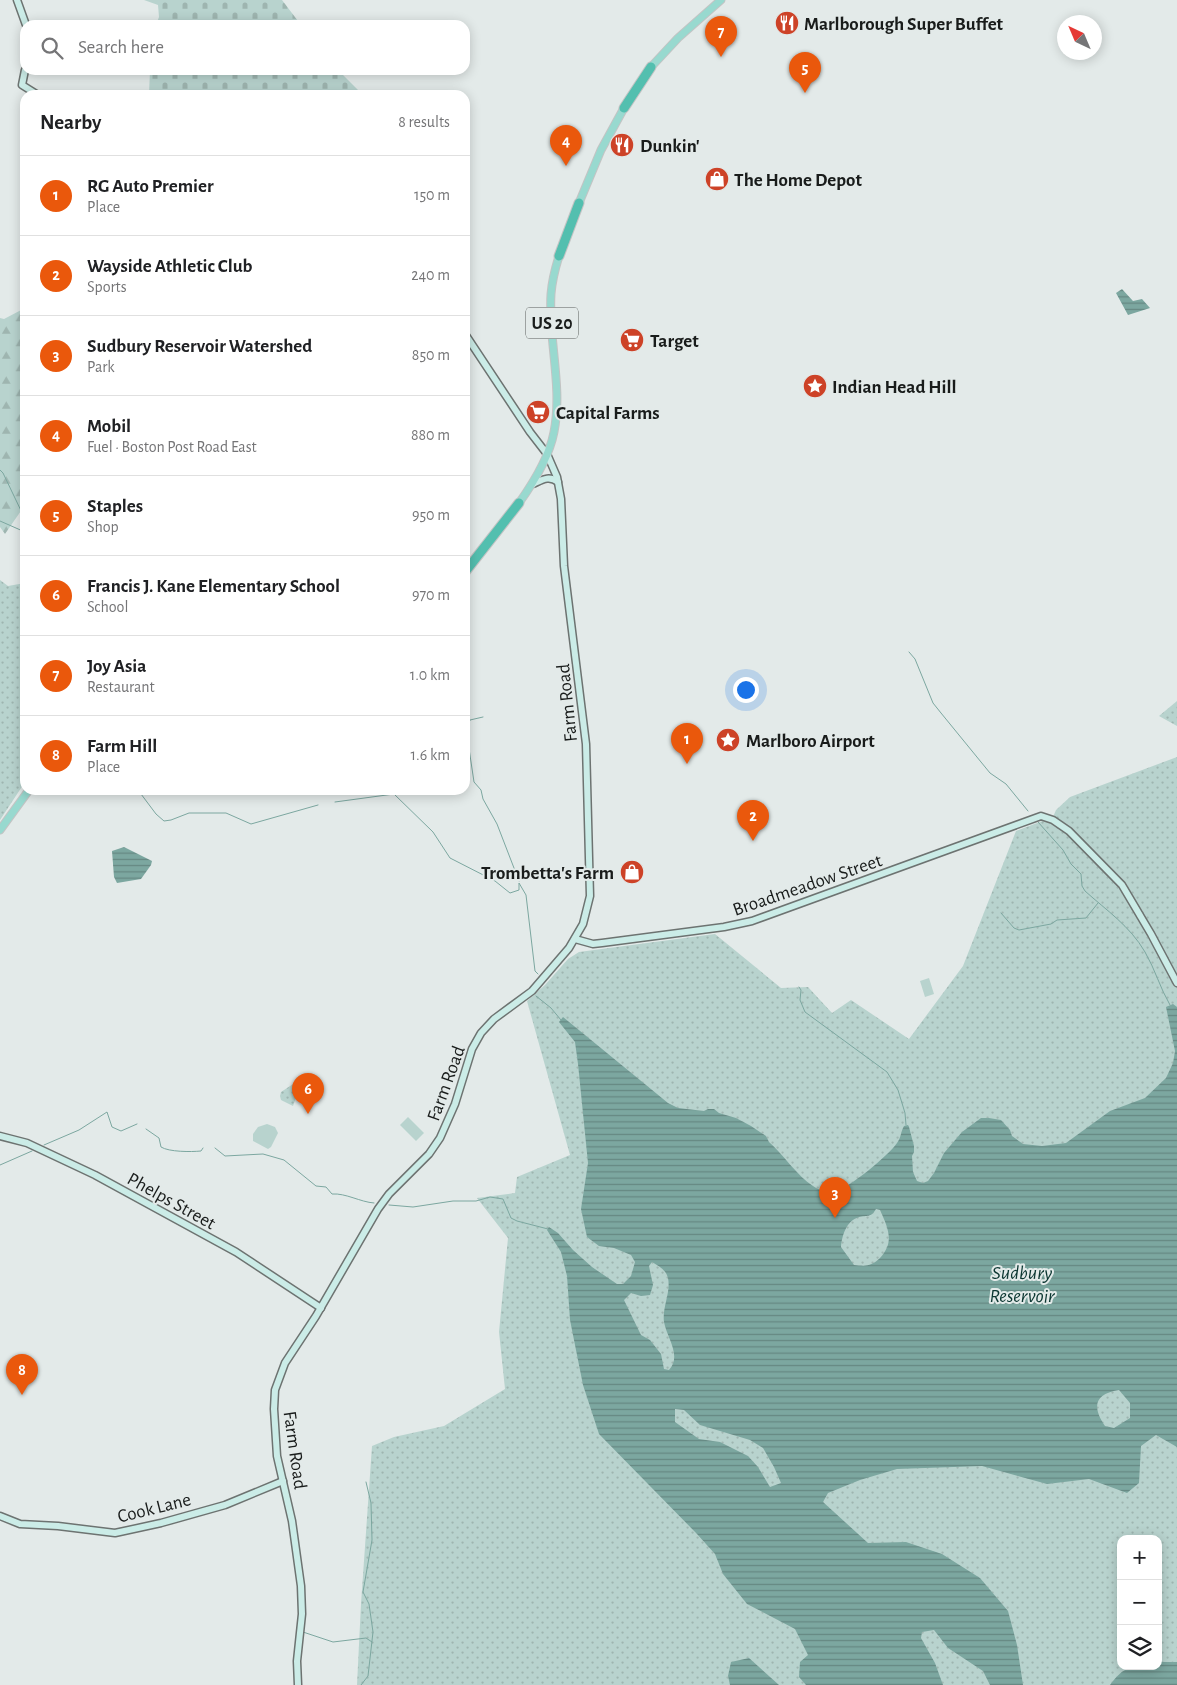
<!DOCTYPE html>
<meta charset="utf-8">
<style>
:root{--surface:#fff;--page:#f2f2f2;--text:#202124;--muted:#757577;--line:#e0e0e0;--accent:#ea580c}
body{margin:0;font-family:"Alegreya Sans",sans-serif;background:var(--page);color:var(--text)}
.controls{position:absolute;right:15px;bottom:15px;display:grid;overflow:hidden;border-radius:10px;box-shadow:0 2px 12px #0003}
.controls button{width:45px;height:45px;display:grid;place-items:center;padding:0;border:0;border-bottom:1px solid var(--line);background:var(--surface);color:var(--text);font:25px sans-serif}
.compass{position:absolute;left:1057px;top:15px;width:45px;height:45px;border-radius:50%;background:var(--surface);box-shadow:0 2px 12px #0003;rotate:316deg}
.you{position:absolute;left:745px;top:689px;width:18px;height:18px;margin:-12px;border:4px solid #fff;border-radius:50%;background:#1a73e8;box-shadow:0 0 0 8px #1a73e833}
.badge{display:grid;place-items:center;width:32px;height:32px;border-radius:50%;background:var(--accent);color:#fff;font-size:16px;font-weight:700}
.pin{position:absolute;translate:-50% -41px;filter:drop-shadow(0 1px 2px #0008)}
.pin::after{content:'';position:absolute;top:26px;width:18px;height:15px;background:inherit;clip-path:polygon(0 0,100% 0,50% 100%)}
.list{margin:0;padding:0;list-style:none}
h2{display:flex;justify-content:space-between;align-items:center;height:65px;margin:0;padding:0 20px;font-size:21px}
h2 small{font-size:16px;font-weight:400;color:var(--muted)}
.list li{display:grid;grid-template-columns:32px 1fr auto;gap:15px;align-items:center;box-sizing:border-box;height:80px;padding:0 20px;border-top:1px solid var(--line)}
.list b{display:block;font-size:19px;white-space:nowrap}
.list p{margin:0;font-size:16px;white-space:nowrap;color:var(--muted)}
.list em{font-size:16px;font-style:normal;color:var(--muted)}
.icon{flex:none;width:28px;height:28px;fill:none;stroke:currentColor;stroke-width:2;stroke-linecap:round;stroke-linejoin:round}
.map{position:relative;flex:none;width:1177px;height:1685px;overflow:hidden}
.search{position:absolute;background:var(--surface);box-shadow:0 2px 12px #0003;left:20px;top:20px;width:450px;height:55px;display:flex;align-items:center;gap:12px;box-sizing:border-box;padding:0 18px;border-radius:15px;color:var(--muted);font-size:19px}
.panel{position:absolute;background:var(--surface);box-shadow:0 2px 12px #0003;left:20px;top:90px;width:450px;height:705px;border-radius:15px}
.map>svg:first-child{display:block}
</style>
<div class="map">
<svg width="1177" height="1685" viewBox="0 0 1177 1685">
<defs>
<pattern id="forest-firs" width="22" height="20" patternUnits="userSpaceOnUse" patternTransform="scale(1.25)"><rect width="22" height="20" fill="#b8d3ce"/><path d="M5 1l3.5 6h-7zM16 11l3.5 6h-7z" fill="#9eb5b0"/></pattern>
<pattern id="cemetery-stones" width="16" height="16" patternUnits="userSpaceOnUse" patternTransform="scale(1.25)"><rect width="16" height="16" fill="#b8d3ce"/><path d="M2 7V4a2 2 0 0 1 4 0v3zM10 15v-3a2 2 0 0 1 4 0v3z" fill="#9eb5b0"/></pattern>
<pattern id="park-dots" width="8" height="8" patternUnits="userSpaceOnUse" patternTransform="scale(1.25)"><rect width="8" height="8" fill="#b8d3ce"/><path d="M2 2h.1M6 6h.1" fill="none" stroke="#9eb5b0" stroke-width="1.8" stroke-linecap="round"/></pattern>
<pattern id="water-rules" width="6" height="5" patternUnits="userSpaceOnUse" patternTransform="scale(1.25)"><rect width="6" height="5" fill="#7ca7a0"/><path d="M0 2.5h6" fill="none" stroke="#658782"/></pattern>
</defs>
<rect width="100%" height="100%" fill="#e3eae9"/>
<g fill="#b8d3ce">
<path d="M 929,978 L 934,994 L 925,997 L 920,981 Z"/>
<path d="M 408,1117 L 424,1133 L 416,1141 L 400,1125 Z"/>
<path d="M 267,1124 L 275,1127 L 278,1133 L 271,1147 L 268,1149 L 253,1141 L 253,1134 L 258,1127 Z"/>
</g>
<path fill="url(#forest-firs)" d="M 25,308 L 25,505 L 5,534 L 0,527 L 0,318 L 4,319 Z"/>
<g fill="url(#cemetery-stones)">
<path d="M 144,0 L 282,0 L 301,25 L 156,25 L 159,17 L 158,5 Z"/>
<path d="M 150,70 L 338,70 L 363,95 L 149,95 Z"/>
</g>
<g fill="url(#park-dots)" fill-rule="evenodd">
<path d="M 0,580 L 8,586 L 25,583 L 25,684 L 21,685 L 25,722 L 25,782 L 0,820 Z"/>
<path d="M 1177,701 L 1177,726 L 1159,716 Z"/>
<path d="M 1177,757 L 1177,1685 L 357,1685 L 361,1604 L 372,1446 L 394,1437 L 444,1426 L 505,1389 L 499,1332 L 508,1238 L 477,1198 L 515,1193 L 517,1177 L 570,1155 L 527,1001 L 545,985 L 568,959 L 579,952 L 715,934 L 781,988 L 808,987 L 832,1013 L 851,1000 L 909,1039 L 963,966 L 1016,831 L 1053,817 L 1056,810 L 1070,797 ZM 1121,1539 L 1158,1539 L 1158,1666 L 1121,1666 Z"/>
<path d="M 302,1078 L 305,1084 L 295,1091 L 297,1095 L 293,1106 L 281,1100 L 280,1096 L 281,1092 Z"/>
</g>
<g fill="url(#water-rules)" fill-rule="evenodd">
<path d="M 1122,289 L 1133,301 L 1142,299 L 1150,308 L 1128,315 L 1116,293 Z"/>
<path d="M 124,847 L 152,861 L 151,865 L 141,879 L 117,883 L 114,877 L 112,851 Z"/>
<path d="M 1173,1004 L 1177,1007 L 1177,1447 L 1156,1435 L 1141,1446 L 1139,1483 L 1127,1493 L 1089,1479 L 1047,1484 L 982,1466 L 897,1469 L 860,1480 L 828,1493 L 823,1502 L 868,1543 L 906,1542 L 942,1554 L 980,1578 L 1008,1611 L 1017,1645 L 1023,1685 L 990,1685 L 983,1671 L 948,1648 L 934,1630 L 922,1632 L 921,1638 L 935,1663 L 943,1685 L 806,1685 L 799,1677 L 800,1662 L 808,1655 L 795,1629 L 747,1604 L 723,1574 L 715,1554 L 697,1534 L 599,1434 L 583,1385 L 570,1320 L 567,1276 L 561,1252 L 547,1230 L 549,1227 L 558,1233 L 573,1250 L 592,1267 L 617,1284 L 623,1284 L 631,1276 L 635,1262 L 631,1255 L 614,1248 L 599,1246 L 587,1237 L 581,1209 L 588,1163 L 578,1064 L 575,1042 L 559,1022 L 563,1017 L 668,1103 L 678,1108 L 704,1111 L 708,1109 L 714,1109 L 719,1113 L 736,1118 L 751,1126 L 766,1136 L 769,1142 C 784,1155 797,1176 813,1186 C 819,1190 826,1193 834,1192 C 848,1189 889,1155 897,1143 C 901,1138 901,1131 904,1126 L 908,1125 L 909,1127 L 914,1146 L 914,1152 L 912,1156 L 913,1172 L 917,1181 L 923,1183 L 928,1181 L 934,1173 L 944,1153 L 962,1132 L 981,1118 L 989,1118 L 1001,1120 L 1010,1130 L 1012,1136 L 1023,1144 L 1042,1146 L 1066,1143 L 1110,1111 L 1145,1098 L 1166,1078 L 1173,1063 L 1175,1051 L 1166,1007 ZM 876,1209 L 880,1210 C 888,1228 895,1242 880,1258 C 871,1267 865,1266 854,1265 L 841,1247 C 842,1236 846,1221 859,1217 C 867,1215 871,1218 876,1209 ZM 652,1262 C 659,1266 666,1270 668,1278 C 671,1293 662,1307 664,1322 C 667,1338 682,1356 669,1370 L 664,1369 L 661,1354 L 650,1340 L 641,1335 L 624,1300 L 631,1293 L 641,1296 L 650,1295 L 653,1285 L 649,1266 ZM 1119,1390 L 1130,1403 L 1130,1418 L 1114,1428 L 1105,1426 C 1092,1407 1094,1394 1119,1390 ZM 675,1409 L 684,1410 L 700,1425 L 750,1440 L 763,1448 L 774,1467 L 781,1483 L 770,1487 L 758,1467 L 748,1456 L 720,1442 L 699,1439 L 675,1422 Z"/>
<path d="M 749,1658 L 779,1685 L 730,1685 L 728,1676 L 731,1662 Z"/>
<path d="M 1158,1662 L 1177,1662 L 1177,1685 L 1110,1685 C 1125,1664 1134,1666 1158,1666 Z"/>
</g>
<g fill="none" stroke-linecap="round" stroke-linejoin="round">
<g stroke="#7ca7a0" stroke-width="1">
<path d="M 0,470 L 3,473 L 25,519"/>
<path d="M 0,521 L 25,532"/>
<path d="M 909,652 L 915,659 L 933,703 L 941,713 L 990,773 L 1006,784 L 1028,811"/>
<path d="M 483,717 L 470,720 L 467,728 L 467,735 L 474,782 L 481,790 L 483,799 L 497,824 L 519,881"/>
<path d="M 138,790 L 156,814 L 164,821 L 171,820 L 189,813 L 226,813 L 251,824 L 318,805"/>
<path d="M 335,802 L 394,794 L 433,832 L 450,858 L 495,881 L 510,893 L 519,890 L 519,883 L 526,895 L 535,971 L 538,974"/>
<path d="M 1038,822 L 1063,850 L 1071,864 L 1081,874 L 1082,886 L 1085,891 C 1106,910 1130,926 1145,952 C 1155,969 1160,988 1170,1005"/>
<path d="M 1001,913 L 1014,928 L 1019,930 L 1051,924 L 1057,920 L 1086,918 L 1098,903"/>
<path d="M 799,987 L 801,990 L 800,1000 L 805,1012 L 887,1072 L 898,1090 L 905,1113 L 906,1125"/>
<path d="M 536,996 L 551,1008 L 561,1020"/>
<path d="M 146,1129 L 159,1138 L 161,1147 C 169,1152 191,1152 201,1151 L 203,1148"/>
<path d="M 44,1145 L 79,1130 L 107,1112 L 112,1127 L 121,1131 L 137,1124"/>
<path d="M 215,1148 L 225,1156 L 263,1154 L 284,1160 L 316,1186 L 326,1187 L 332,1194 C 346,1193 360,1202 374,1203"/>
<path d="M 0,1165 L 32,1151"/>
<path d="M 389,1205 L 413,1207 L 453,1201 L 476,1201 L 490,1197 L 503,1199 L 511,1218 L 517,1221 L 548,1229"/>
<path d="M 303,1632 L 333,1642 L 366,1638 L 372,1642"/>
<path d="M 361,1685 L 368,1676 L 373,1632 L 369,1604 L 363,1592 L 372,1540 L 371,1503 L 366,1482"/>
</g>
<g stroke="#6d7371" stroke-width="9">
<g id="secondary">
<path d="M 17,0 L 26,25"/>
<path d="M 25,70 L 22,85 L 38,95"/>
<path d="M 533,484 C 542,480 549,475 558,482"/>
<path d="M 575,939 L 593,944 L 602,943 L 724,927 L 752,921 L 1041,816 L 1053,820 L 1069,831 L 1122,885 L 1151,934 L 1177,983"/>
<path d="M 0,1136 L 27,1143 L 95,1175 L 236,1252 L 321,1308"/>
<path d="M 0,1516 L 20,1524 L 58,1526 L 115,1533 L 161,1523 L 225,1505 L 283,1481"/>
<path d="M 298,1685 L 297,1661 L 302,1614 L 301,1586 L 292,1521 L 277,1456 L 274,1409 L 275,1390 L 285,1363 L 316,1316 L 378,1209 L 389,1194 L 429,1154 L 440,1138 L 455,1104 L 472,1049 L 481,1033 L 494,1019 L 532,991 L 569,948 L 583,924 L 590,896 L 586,744 L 564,566 L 561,499 L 557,477 L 547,454 L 530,432 L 465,334"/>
</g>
</g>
<g stroke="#c3c4c4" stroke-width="9">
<g id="primary">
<path d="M 651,67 L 678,38 L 721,0"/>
<path d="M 579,203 L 601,150 L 624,108"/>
<path d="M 519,503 C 534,482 549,458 554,432 C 563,386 548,340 551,294 C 552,281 555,269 559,256"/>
<path d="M 0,830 L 29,790"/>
</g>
</g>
<g stroke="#c3c4c4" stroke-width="11">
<g id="highway">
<path d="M 624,108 L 651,67"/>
<path d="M 559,256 L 579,203"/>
<path d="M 465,572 L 519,503"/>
</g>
</g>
<use href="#secondary" stroke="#cbece7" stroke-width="6"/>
<use href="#primary" stroke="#98d9cf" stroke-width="7"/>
<use href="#highway" stroke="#53bfaf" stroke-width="9"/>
</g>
<defs>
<g id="restaurant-disc" transform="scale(1.25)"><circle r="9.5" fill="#cd4227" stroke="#e3eae9"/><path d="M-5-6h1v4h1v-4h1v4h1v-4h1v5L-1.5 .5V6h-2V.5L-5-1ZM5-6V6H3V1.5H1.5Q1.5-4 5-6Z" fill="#fff"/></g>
<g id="shop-disc" transform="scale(1.25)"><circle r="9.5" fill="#cd4227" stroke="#e3eae9"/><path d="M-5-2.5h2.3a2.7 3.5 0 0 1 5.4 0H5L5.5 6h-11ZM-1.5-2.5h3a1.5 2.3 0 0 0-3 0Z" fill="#fff"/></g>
<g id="supermarket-disc" transform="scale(1.25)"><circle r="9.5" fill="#cd4227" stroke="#e3eae9"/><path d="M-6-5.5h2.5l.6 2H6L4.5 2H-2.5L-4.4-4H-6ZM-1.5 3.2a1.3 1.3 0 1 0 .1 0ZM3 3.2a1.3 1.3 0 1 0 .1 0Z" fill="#fff"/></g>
<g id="sight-disc" transform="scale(1.25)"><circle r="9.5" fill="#cd4227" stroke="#e3eae9"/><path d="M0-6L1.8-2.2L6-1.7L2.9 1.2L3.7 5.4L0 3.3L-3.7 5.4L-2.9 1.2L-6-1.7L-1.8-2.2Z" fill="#fff"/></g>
</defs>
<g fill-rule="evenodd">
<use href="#restaurant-disc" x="787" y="23"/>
<use href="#restaurant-disc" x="622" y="145"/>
<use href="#shop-disc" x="717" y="179"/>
<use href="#supermarket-disc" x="632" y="340"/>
<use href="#sight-disc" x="815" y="386"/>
<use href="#supermarket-disc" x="538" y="412"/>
<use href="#sight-disc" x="728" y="740"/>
<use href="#shop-disc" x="632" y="872"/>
</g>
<g text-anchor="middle" stroke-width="4" stroke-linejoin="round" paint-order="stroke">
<rect fill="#e3eae9" stroke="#565a59" stroke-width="1" x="526" y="307.5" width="52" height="31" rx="4"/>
<g font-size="18" font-weight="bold" fill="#191c1b">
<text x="552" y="329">US 20</text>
</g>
<g font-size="19" font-weight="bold" fill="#191c1b" stroke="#e3eae9" text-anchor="start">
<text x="804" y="30">Marlborough Super Buffet</text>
<text x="640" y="152">Dunkin'</text>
<text x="734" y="186">The Home Depot</text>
<text x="650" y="347">Target</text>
<text x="832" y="393">Indian Head Hill</text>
<text x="556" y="419">Capital Farms</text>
<text x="746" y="747">Marlboro Airport</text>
<text x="614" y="879" text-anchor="end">Trombetta's Farm</text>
</g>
<g font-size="19" fill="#191c1b" stroke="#e3eae9">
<text transform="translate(566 703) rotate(-96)" y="7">Farm Road</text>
<text transform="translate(807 884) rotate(-19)" y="7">Broadmeadow Street</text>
<text transform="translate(445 1083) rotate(-70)" y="7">Farm Road</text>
<text transform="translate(172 1200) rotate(29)" y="7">Phelps Street</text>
<text transform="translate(296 1450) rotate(82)" y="7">Farm Road</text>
<text transform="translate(154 1507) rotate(-14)" y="7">Cook Lane</text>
</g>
<g font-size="20" font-style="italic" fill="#0b3631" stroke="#e3eae9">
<text x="1022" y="1279">Sudbury<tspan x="1022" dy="23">Reservoir</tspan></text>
</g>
</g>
</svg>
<div class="controls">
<button>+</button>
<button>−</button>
<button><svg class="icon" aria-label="layers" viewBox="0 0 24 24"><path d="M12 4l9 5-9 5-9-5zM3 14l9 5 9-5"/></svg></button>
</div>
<svg class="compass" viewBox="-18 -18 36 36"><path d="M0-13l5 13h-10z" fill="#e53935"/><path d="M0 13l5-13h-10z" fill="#757577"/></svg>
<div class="you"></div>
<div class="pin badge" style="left:687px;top:764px">1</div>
<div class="pin badge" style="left:753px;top:841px">2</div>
<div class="pin badge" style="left:835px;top:1218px">3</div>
<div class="pin badge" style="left:566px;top:166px">4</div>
<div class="pin badge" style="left:805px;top:93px">5</div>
<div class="pin badge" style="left:308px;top:1114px">6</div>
<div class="pin badge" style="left:721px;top:57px">7</div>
<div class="pin badge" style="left:22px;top:1395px">8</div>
<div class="search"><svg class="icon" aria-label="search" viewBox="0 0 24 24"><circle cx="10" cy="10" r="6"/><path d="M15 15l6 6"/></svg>Search here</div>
<section class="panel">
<h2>Nearby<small>8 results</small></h2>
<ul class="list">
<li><span class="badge">1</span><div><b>RG Auto Premier</b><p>Place</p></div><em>150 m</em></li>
<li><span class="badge">2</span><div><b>Wayside Athletic Club</b><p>Sports</p></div><em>240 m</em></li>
<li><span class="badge">3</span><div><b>Sudbury Reservoir Watershed</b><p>Park</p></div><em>850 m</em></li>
<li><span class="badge">4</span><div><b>Mobil</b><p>Fuel · Boston Post Road East</p></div><em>880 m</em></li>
<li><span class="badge">5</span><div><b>Staples</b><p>Shop</p></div><em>950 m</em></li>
<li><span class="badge">6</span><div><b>Francis J. Kane Elementary School</b><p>School</p></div><em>970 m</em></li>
<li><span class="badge">7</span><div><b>Joy Asia</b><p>Restaurant</p></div><em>1.0 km</em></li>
<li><span class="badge">8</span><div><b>Farm Hill</b><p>Place</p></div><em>1.6 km</em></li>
</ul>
</section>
</div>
